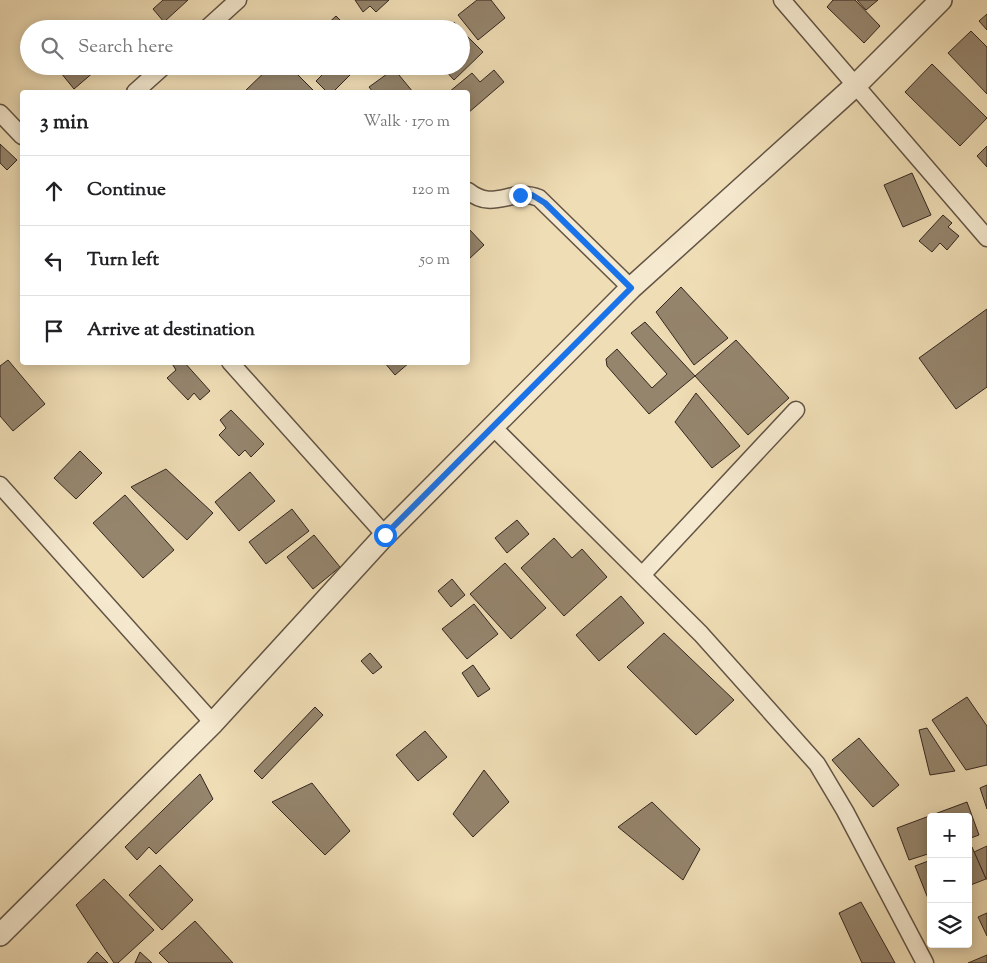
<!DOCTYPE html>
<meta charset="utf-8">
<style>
:root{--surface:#fff;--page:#f2f2f2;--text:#202124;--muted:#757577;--line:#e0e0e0}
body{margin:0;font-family:"Sorts Mill Goudy",serif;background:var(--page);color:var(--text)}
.controls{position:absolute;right:15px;bottom:15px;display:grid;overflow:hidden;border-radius:5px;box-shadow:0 2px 12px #0003}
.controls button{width:45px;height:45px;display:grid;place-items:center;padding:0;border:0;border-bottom:1px solid var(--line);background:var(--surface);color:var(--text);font:25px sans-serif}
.stop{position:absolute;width:15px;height:15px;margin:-11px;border:4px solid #1a73e8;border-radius:50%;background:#fff}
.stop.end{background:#1a73e8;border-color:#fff;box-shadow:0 1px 5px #0008}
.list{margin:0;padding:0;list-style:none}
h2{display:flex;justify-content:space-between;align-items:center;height:65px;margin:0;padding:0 20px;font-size:21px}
h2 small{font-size:16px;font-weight:400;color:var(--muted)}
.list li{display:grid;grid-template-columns:32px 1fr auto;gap:15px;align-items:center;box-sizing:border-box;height:70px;padding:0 20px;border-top:1px solid var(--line)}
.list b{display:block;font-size:19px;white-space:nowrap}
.list em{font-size:16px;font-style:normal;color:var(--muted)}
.icon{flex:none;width:28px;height:28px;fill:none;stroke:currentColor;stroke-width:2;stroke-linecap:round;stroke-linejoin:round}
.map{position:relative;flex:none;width:987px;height:963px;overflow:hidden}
.search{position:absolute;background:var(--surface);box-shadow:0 2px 12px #0003;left:20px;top:20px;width:450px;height:55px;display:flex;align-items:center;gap:12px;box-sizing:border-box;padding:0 18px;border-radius:28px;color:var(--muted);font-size:19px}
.panel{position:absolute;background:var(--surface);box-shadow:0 2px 12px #0003;left:20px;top:90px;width:450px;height:275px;border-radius:5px}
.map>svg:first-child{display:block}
</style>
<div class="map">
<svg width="987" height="963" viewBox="0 0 987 963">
<rect width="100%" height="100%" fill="#efddb5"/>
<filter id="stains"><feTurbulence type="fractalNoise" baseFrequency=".004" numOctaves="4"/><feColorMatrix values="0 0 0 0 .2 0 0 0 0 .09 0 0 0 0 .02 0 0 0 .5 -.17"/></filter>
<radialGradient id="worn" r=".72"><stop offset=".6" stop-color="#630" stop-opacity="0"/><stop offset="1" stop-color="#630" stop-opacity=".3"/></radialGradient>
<g fill="#95856d" stroke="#342620">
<path d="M 163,0 L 188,0 L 164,22 L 153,9 Z"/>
<path d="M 355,0 L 389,0 L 376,12 L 370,6 L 363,12 Z"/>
<path d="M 477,0 L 491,0 L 505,18 L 478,40 L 458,15 Z"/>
<path d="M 833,0 L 855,0 L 880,26 L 864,43 L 827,7 Z"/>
<path d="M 857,0 L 878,0 L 866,10 Z"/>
<path d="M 987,14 L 987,30 L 979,21 Z"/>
<path d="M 336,16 L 345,25 L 341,29 L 322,29 Z"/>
<path d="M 454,22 L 460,29 L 446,29 Z"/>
<path d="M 461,30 L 483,52 L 454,80 L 441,66 L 461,66 Z"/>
<path d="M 971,31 L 987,47 L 987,94 L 948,53 Z"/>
<path d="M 932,64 L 987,118 L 960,146 L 905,92 Z"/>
<path d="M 68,66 L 71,66 L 78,73 L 86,66 L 92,66 L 95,71 L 74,89 L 61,73 Z"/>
<path d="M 271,66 L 289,66 L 315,92 L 244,92 Z"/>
<path d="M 331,66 L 343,66 L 351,74 L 333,92 L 327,92 L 316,81 Z"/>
<path d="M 394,69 L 413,92 L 373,92 L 369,87 Z"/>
<path d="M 494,70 L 504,82 L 468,113 L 468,92 L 449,92 L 472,73 L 480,82 Z"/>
<path d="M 0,144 L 17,160 L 7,170 L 0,163 Z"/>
<path d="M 987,146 L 987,167 L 977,156 Z"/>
<path d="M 912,173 L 931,215 L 903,227 L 884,185 Z"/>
<path d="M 943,215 L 952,223 L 948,227 L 959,236 L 947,250 L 940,243 L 932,252 L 919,241 Z"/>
<path d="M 468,228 L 484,245 L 468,260 Z"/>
<path d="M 681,287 L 728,338 L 694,365 L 656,312 Z"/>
<path d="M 987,309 L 987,387 L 956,409 L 919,358 Z"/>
<path d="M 645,322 L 695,376 L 649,414 L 607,366 L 606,359 L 617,349 L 652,388 L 667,374 L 631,333 Z"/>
<path d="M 736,340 L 789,398 L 748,435 L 695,376 Z"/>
<path d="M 8,360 L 45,404 L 13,431 L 0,416 L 0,366 Z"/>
<path d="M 171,362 L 184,362 L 210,391 L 200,400 L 194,393 L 188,400 L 167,378 L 176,370 Z"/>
<path d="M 384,362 L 410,362 L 395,375 Z"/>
<path d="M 696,393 L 740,446 L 712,468 L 675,422 Z"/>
<path d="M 231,410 L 264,444 L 251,457 L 245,450 L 239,456 L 219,435 L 226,428 L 220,420 Z"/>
<path d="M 80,451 L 102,473 L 76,499 L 54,478 Z"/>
<path d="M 166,469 L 213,513 L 187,540 L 131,487 Z"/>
<path d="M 250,472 L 275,501 L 239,531 L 215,502 Z"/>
<path d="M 125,495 L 174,550 L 143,578 L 93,523 Z"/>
<path d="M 292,509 L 309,531 L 266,564 L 249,542 Z"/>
<path d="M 517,520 L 529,534 L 507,553 L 495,538 Z"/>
<path d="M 314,535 L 340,567 L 313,589 L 287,557 Z"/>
<path d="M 554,538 L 572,558 L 582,549 L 607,577 L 564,616 L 521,568 Z"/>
<path d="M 505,563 L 546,608 L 511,639 L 470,594 Z"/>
<path d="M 452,579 L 465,595 L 451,607 L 438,591 Z"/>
<path d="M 621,596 L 644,623 L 599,661 L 576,635 Z"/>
<path d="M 474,604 L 498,634 L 467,659 L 442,629 Z"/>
<path d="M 664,633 L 734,700 L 696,735 L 627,667 Z"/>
<path d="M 370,653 L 382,667 L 373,674 L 361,661 Z"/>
<path d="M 473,665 L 490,689 L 478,697 L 462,673 Z"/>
<path d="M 967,697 L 987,726 L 987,765 L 966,770 L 932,720 Z"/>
<path d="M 315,707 L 323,715 L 262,779 L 254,771 Z"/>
<path d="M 927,728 L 955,771 L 930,775 L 919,730 Z"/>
<path d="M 425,731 L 447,757 L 418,781 L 396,755 Z"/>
<path d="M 859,738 L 899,785 L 873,807 L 832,760 Z"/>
<path d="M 484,770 L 509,802 L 473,837 L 453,814 Z"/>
<path d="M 200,774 L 213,799 L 156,854 L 149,847 L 137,860 L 125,847 Z"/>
<path d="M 312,783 L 350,831 L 325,855 L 272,802 Z"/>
<path d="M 987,785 L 987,809 L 980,788 Z"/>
<path d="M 652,802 L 700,849 L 683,880 L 618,827 Z"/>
<path d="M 967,802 L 979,835 L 968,839 L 968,817 L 931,817 L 931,853 L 909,860 L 897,828 Z"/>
<path d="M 987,846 L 987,879 L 986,879 L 974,852 Z"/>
<path d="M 972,847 L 986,879 L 968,886 L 968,848 Z"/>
<path d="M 931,860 L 931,900 L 929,901 L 915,866 Z"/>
<path d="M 160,865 L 193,900 L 162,930 L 129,895 Z"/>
<path d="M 104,879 L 154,930 L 118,963 L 114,963 L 76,905 Z"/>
<path d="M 861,902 L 895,963 L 862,963 L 839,913 Z"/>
<path d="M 987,913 L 987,936 L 978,917 Z"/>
<path d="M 195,921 L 233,963 L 169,963 L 159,953 Z"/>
<path d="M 97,952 L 108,963 L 87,963 Z"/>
<path d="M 140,952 L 152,963 L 135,963 Z"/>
<path d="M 987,955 L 987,963 L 968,963 Z"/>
</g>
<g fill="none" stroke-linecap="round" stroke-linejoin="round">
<g stroke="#635445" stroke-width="19">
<g id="minor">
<path d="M 782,0 L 987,238"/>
<path d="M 206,29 L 238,0"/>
<path d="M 135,92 L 164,66"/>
<path d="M 0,113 L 22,136"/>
<path d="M 468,191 C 494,212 511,187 539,198 L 631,288"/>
<path d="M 230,362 L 385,535"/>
<path d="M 493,427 L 701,634 L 817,764 L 845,811 L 925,963"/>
<path d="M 0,485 L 213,723"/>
<path d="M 643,574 L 796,410"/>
</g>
</g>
<g stroke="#635445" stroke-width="24">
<path id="tertiary" d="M 0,935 L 213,723 L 385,535 L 631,288 L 857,84 L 941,0"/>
</g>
<use href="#minor" stroke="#f5e9cf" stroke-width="16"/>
<use href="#tertiary" stroke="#f5e9cf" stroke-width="21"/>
</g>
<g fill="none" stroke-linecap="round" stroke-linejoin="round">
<path stroke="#1a73e8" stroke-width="6" d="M 385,535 L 631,288 L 545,203 L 532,195 L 520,195"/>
</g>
<rect width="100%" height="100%" filter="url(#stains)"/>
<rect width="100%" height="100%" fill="url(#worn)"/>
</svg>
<div class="controls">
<button>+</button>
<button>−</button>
<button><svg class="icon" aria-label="layers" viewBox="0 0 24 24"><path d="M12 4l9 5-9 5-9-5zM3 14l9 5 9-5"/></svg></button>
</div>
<div class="stop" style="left:385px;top:535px"></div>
<div class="stop end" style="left:520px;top:195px"></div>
<div class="search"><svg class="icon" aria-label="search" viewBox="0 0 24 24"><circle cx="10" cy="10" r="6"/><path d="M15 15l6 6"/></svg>Search here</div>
<section class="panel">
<h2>3 min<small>Walk · 170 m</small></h2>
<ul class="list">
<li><svg class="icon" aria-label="ahead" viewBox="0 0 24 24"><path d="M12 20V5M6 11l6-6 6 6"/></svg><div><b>Continue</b></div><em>120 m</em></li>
<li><svg class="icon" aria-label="left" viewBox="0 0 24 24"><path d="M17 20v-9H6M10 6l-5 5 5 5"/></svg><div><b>Turn left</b></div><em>50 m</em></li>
<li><svg class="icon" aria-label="arrive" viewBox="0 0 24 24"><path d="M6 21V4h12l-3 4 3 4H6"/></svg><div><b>Arrive at destination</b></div></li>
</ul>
</section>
</div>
